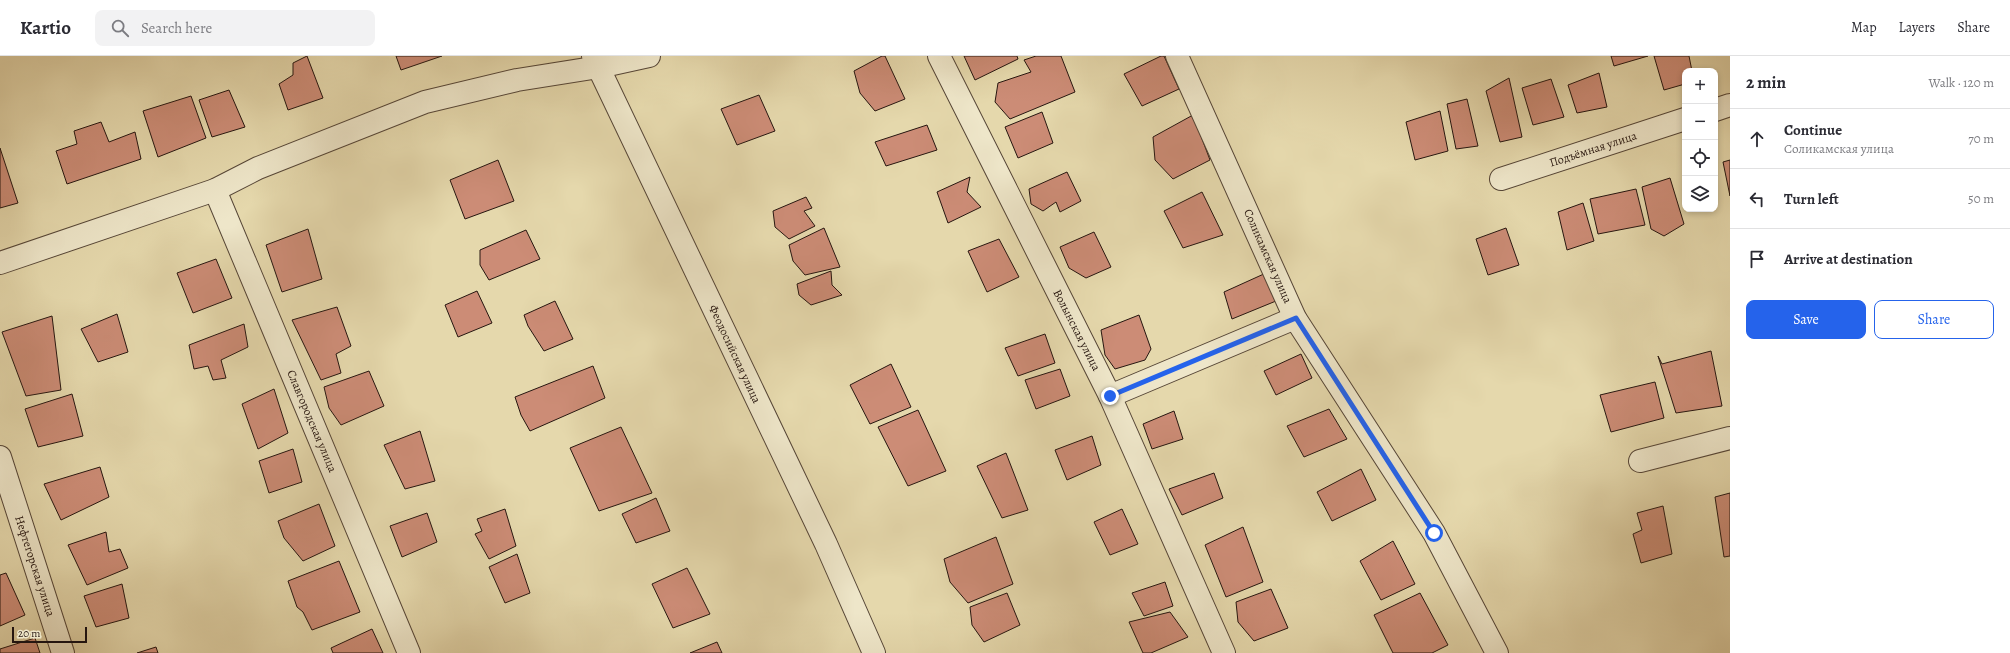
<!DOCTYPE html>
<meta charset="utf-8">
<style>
:root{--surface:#fff;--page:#f2f2f3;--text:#2b2b33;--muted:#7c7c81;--line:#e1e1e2;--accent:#2563eb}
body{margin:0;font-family:Alegreya,serif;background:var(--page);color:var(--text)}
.controls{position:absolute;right:12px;top:12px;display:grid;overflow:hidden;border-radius:8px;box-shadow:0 2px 6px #0003}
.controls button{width:36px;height:36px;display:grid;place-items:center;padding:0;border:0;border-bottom:1px solid var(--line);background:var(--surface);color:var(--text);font:20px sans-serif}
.scale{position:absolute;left:12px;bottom:10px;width:75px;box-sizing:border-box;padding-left:4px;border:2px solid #261610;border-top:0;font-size:11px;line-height:14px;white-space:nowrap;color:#261610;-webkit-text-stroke:3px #eee6c9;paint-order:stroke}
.stop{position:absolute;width:12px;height:12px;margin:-9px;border:3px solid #2563eb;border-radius:50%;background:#fff}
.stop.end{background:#2563eb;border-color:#fff;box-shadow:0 1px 4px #0008}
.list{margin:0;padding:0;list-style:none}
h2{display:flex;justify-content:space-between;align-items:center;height:52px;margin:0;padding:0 16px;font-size:17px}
h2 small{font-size:13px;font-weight:400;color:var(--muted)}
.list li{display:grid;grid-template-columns:26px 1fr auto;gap:12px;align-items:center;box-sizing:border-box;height:60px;padding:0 16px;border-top:1px solid var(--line)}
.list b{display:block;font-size:15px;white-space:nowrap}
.list p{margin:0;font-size:13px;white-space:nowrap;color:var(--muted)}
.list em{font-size:13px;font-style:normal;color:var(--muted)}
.actions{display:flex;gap:8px;padding:12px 16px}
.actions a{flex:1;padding:9px 0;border:1px solid var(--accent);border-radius:8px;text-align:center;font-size:14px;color:var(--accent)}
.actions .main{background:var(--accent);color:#fff}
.icon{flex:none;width:22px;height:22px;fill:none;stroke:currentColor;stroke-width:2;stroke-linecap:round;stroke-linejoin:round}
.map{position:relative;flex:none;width:1730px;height:597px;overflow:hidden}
header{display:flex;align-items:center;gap:24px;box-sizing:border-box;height:56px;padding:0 20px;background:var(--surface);border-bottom:1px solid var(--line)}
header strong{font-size:19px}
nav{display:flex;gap:22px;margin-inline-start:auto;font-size:14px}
.search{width:280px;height:36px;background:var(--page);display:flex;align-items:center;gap:10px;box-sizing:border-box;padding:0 14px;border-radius:8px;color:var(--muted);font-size:15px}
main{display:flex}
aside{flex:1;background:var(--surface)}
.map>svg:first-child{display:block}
</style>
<header>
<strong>Kartio</strong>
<div class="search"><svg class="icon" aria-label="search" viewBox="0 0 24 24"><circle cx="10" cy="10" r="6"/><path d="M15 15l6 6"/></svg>Search here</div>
<nav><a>Map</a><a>Layers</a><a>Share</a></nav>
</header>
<main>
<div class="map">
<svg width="1730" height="597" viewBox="0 0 1730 597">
<rect width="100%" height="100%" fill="#e5d8ac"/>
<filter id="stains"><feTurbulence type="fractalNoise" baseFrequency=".005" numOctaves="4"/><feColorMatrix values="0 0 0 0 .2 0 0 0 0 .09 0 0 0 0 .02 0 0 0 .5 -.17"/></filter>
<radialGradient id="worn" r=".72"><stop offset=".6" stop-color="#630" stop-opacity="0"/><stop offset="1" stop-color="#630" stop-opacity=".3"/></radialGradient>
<g fill="#cc8c76" stroke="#261610">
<path d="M 307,0 L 323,42 L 288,54 L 279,28 L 293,19 L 293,7 Z"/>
<path d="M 396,0 L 442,0 L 401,14 Z"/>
<path d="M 882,0 L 885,0 L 905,43 L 875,55 L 860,37 L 854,15 Z"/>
<path d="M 964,0 L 1017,0 L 1018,3 L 975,24 Z"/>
<path d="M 1036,0 L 1061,0 L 1075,36 L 1010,63 L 995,46 L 998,27 L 1031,16 L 1024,4 Z"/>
<path d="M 1161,0 L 1164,0 L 1179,33 L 1142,50 L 1124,18 Z"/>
<path d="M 1611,0 L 1648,0 L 1614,10 Z"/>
<path d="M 1654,0 L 1689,0 L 1692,15 L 1685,15 L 1685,28 L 1664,34 Z"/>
<path d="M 1599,17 L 1607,51 L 1577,57 L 1568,29 Z"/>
<path d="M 1509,22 L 1522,81 L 1500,86 L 1486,35 Z"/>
<path d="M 1551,23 L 1564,61 L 1533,69 L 1522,32 Z"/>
<path d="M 229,34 L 245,71 L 212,81 L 199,44 Z"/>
<path d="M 759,39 L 775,75 L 737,89 L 721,53 Z"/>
<path d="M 191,40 L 206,82 L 158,101 L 143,55 Z"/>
<path d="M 1467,43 L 1478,90 L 1456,93 L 1447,48 Z"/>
<path d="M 1440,55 L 1448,95 L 1415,104 L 1406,66 Z"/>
<path d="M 1042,56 L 1053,87 L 1018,102 L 1005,71 Z"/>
<path d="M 1193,59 L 1210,104 L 1173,123 L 1155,104 L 1153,81 Z"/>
<path d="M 101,66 L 109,86 L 135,76 L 141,103 L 67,128 L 56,95 L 77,88 L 74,75 Z"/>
<path d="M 927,69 L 937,94 L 886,110 L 875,86 Z"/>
<path d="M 0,92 L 18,147 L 0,152 Z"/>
<path d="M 498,104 L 514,145 L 465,163 L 450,124 Z"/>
<path d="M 1730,104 L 1730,140 L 1723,106 Z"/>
<path d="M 1067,116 L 1081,145 L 1060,156 L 1056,146 L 1043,155 L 1031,148 L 1029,133 Z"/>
<path d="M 970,121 L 967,136 L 981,151 L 948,167 L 937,136 Z"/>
<path d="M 1670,122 L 1684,168 L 1664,180 L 1651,173 L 1642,131 Z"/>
<path d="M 1636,133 L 1645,169 L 1598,178 L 1590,143 Z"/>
<path d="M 1202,136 L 1223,179 L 1183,192 L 1164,155 Z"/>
<path d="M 806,141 L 812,152 L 804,155 L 815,170 L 789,183 L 775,171 L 773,155 Z"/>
<path d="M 1583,147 L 1594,185 L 1567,194 L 1558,156 Z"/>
<path d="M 824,172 L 840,211 L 805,219 L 793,205 L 789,189 Z"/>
<path d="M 1506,172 L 1519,209 L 1488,219 L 1476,183 Z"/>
<path d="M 308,173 L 322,223 L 282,236 L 266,189 Z"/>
<path d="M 526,174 L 540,203 L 489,224 L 480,209 L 480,194 Z"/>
<path d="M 1094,176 L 1111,211 L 1086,222 L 1069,212 L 1060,191 Z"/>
<path d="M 999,183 L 1019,221 L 987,236 L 968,195 Z"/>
<path d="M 216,203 L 232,242 L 193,257 L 177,217 Z"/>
<path d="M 831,215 L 832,229 L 842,239 L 811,249 L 799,239 L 797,228 Z"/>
<path d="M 1266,217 L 1276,245 L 1232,263 L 1224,236 Z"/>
<path d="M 477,235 L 492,267 L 458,281 L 445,249 Z"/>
<path d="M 555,245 L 573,283 L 544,295 L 528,270 L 524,259 Z"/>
<path d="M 337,251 L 351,290 L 336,298 L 341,317 L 321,324 L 292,264 Z"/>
<path d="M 117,258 L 128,296 L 98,306 L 81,273 Z"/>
<path d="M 1139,259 L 1151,293 L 1145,304 L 1115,313 L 1105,299 L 1101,274 Z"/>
<path d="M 52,260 L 61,334 L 26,340 L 2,276 Z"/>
<path d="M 244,268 L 248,291 L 221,304 L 226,322 L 213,324 L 208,310 L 194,313 L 189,289 Z"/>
<path d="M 1045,278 L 1055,307 L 1018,320 L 1005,292 Z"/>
<path d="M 1711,295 L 1722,350 L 1676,357 L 1658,300 L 1662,308 Z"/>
<path d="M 1301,298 L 1312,322 L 1276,339 L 1264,315 Z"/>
<path d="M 891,308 L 911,351 L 870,368 L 850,329 Z"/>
<path d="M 593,310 L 605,342 L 530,375 L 521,359 L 515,341 Z"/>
<path d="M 1060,313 L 1070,340 L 1036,353 L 1025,324 Z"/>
<path d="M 369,315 L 384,350 L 341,369 L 329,352 L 324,331 Z"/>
<path d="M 1655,326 L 1664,362 L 1611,376 L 1600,339 Z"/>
<path d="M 274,333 L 288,377 L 258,393 L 242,348 Z"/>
<path d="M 72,338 L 83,380 L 38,391 L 25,353 Z"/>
<path d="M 1329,353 L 1347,383 L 1304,401 L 1287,370 Z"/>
<path d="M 918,354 L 946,415 L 908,430 L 878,371 Z"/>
<path d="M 1174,355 L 1183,383 L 1152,393 L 1143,368 Z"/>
<path d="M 621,371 L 652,437 L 599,455 L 570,392 Z"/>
<path d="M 420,375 L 435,425 L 405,433 L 384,389 Z"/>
<path d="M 1092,380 L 1101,409 L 1067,424 L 1055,394 Z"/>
<path d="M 293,393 L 302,426 L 269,437 L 259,405 Z"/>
<path d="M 1006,397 L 1028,454 L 1002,462 L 977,410 Z"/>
<path d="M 100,411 L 109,441 L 61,464 L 44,428 Z"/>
<path d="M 1361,413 L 1376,444 L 1332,465 L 1317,436 Z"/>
<path d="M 1214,417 L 1223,442 L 1182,459 L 1169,433 Z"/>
<path d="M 1730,437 L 1730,500 L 1724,501 L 1715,441 Z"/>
<path d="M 656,442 L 670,475 L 636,487 L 622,458 Z"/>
<path d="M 319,448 L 335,490 L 303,505 L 284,482 L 278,465 Z"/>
<path d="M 1663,450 L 1672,498 L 1641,507 L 1633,478 L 1642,474 L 1637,457 Z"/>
<path d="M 505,453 L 516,490 L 489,503 L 475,478 L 482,475 L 477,463 Z"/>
<path d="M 1122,453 L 1138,488 L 1110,499 L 1094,466 Z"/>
<path d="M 427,457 L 437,486 L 402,501 L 390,470 Z"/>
<path d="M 1243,471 L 1263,526 L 1226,541 L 1205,489 Z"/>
<path d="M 106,476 L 109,496 L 120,493 L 128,512 L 87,529 L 68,489 Z"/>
<path d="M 996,481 L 1013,528 L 968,547 L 950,526 L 944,503 Z"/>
<path d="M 1393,485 L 1415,528 L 1381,544 L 1360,505 Z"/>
<path d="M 517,498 L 530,537 L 505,547 L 489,511 Z"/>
<path d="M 339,505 L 360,556 L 312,574 L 303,556 L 297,551 L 288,525 Z"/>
<path d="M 687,512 L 710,558 L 673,572 L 652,528 Z"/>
<path d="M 6,517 L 25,559 L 0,570 L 0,519 Z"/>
<path d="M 1165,526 L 1173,550 L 1144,560 L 1132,537 Z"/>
<path d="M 122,528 L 129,562 L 96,571 L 84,540 Z"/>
<path d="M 1271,533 L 1288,572 L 1254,585 L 1238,566 L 1236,546 Z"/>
<path d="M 1007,537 L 1020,569 L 984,586 L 972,569 L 970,551 Z"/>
<path d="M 1420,537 L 1448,589 L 1432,597 L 1393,597 L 1374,559 Z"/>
<path d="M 1170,556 L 1188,581 L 1151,597 L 1143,597 L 1129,566 Z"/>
<path d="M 372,573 L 383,597 L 333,597 L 331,592 Z"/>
<path d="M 35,582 L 40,597 L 0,597 L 0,593 Z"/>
<path d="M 717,586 L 722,597 L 690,597 Z"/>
<path d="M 156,591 L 158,597 L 137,597 Z"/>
</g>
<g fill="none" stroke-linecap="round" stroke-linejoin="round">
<g stroke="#564637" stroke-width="24">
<g id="minor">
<path d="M 593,0 L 826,488 L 874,597"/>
<path d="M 939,0 L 1110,340 L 1224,597"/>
<path d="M 1177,0 L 1295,262 L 1434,477 L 1497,597"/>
<path d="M 1715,54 L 1730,49"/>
<path d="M 1501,123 L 1685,63"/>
<path d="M 215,134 L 409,597"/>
<path d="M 0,207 L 215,134 L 258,112 L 425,46 L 517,24 L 599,11 L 649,0"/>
<path d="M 1110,340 L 1295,262"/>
<path d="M 0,401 L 63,597"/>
<path d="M 1640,405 L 1730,382"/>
</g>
</g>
<use href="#minor" stroke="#eee6c9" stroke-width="22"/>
</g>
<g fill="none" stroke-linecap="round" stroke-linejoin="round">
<path stroke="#2563eb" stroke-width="5" d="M 1110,340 L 1296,262 L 1434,477"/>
</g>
<g text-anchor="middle" stroke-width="4" stroke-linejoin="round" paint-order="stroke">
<g font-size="12" fill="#261610" stroke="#eee6c9">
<text transform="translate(1593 93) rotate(-18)" y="4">Подъёмная улица</text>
<text transform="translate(1268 200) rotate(66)" y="4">Соликамская улица</text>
<text transform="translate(1077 274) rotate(63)" y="4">Волынская улица</text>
<text transform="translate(735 298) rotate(65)" y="4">Феодосийская улица</text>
<text transform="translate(312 365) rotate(67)" y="4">Славгородская улица</text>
<text transform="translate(35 510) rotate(72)" y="4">Нефтегорская улица</text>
</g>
</g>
<rect width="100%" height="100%" filter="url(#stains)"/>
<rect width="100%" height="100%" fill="url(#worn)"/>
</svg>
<div class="controls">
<button>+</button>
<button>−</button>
<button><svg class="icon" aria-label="locate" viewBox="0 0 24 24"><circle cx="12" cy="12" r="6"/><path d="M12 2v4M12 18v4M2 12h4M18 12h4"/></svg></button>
<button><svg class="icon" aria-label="layers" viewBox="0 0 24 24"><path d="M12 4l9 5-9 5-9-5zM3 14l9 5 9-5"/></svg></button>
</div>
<div class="scale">20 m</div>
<div class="stop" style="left:1434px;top:477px"></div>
<div class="stop end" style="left:1110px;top:340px"></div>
</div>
<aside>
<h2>2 min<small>Walk · 120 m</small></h2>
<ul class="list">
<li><svg class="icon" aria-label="ahead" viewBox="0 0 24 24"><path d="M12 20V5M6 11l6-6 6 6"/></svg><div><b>Continue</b><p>Соликамская улица</p></div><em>70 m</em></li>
<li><svg class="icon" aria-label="left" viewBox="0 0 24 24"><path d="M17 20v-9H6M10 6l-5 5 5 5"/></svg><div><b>Turn left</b></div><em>50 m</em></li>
<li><svg class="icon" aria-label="arrive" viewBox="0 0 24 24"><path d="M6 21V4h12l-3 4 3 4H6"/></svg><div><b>Arrive at destination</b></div></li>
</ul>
<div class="actions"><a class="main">Save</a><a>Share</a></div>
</aside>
</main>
